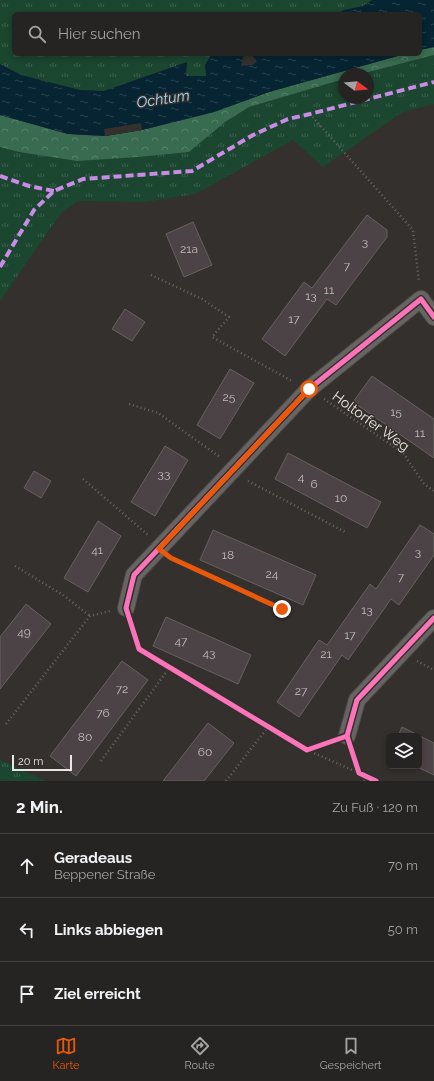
<!DOCTYPE html>
<html lang="de">
<meta charset="utf-8">
<style>
:root{--surface:#262422;--page:#32302f;--text:#f1f3f6;--muted:#a4a4a5;--line:#424140;--accent:#ea580c}
body{margin:0;font-family:Raleway,sans-serif;background:var(--page);color:var(--text)}
.controls{position:absolute;right:12px;bottom:12px;display:grid;overflow:hidden;border-radius:6px;box-shadow:0 2px 6px #0003}
.controls button{width:36px;height:36px;display:grid;place-items:center;padding:0;border:0;border-bottom:1px solid var(--line);background:var(--surface);color:var(--text);font:20px sans-serif}
.compass{position:absolute;left:338px;top:68px;width:36px;height:36px;border-radius:50%;background:var(--surface);box-shadow:0 2px 6px #0003;rotate:106deg}
.scale{position:absolute;left:12px;bottom:10px;width:60px;box-sizing:border-box;padding-left:4px;border:2px solid #eae6e3;border-top:0;font-size:11px;line-height:14px;white-space:nowrap;color:#eae6e3;-webkit-text-stroke:3px #352f2b;paint-order:stroke}
.stop{position:absolute;width:12px;height:12px;margin:-9px;border:3px solid #ea580c;border-radius:50%;background:#fff}
.stop.end{background:#ea580c;border-color:#fff;box-shadow:0 1px 4px #0008}
.list{margin:0;padding:0;list-style:none}
h2{display:flex;justify-content:space-between;align-items:center;height:52px;margin:0;padding:0 16px;font-size:17px}
h2 small{font-size:13px;font-weight:400;color:var(--muted)}
.list li{display:grid;grid-template-columns:26px 1fr auto;gap:12px;align-items:center;box-sizing:border-box;height:64px;padding:0 16px;border-top:1px solid var(--line)}
.list b{display:block;font-size:15px;white-space:nowrap}
.list p{margin:0;font-size:13px;white-space:nowrap;color:var(--muted)}
.list em{font-size:13px;font-style:normal;color:var(--muted)}
.icon{flex:none;width:22px;height:22px;fill:none;stroke:currentColor;stroke-width:2;stroke-linecap:round;stroke-linejoin:round}
.map{position:relative;flex:none;width:434px;height:781px;overflow:hidden}
.search{position:absolute;background:var(--surface);box-shadow:0 2px 6px #0003;left:12px;right:12px;top:12px;height:44px;display:flex;align-items:center;gap:10px;box-sizing:border-box;padding:0 14px;border-radius:6px;color:var(--muted);font-size:15px}
.sheet{height:244px;background:var(--surface)}
nav{display:flex;justify-content:space-around;align-items:center;box-sizing:border-box;height:56px;border-top:1px solid var(--line);background:var(--surface);font-size:11px;color:var(--muted)}
nav a{display:grid;justify-items:center;gap:2px}
nav .on{color:var(--accent)}
.map>svg:first-child{display:block}
</style>
<div class="map">
<svg width="434" height="781" viewBox="0 0 434 781">
<defs>
<pattern id="grass-tufts" width="24" height="20" patternUnits="userSpaceOnUse"><rect width="24" height="20" fill="#1b4630"/><path d="M3 7l-1-3M5 7V3M7 7l1-3M15 17l-1-3M17 17v-4M19 17l1-3" fill="none" stroke="#3c614e"/></pattern>
<pattern id="forest-crowns" width="20" height="18" patternUnits="userSpaceOnUse"><rect width="20" height="18" fill="#386b50"/><path d="M2 6a3 3 0 1 1 6 0M12 15a3 3 0 1 1 6 0" fill="none" stroke="#558069"/></pattern>
<pattern id="water-ripples" width="26" height="14" patternUnits="userSpaceOnUse"><rect width="26" height="14" fill="#062432"/><path d="M2 4q2-2 4 0t4 0M15 11q2-2 4 0t4 0" fill="none" stroke="#2a4450"/></pattern>
</defs>
<rect width="100%" height="100%" fill="#33302d"/>
<g fill="url(#grass-tufts)">
<path d="M 0,0 L 372,0 L 363,6 L 344,10 L 337,14 L 14,14 L 14,54 L 215,54 L 211,55 L 206,76 L 186,76 L 187,62 L 104,91 L 80,90 L 21,75 L 0,64 Z"/>
<path d="M 434,55 L 434,104 L 401,113 L 323,167 L 293,140 L 195,194 L 145,202 L 78,201 L 61,213 L 0,301 L 0,147 L 19,152 L 77,161 L 225,122 L 249,107 L 344,79 L 344,98 L 368,98 L 368,74 L 361,74 Z"/>
<path d="M 0,760 L 46,781 L 0,781 Z"/>
</g>
<path fill="url(#forest-crowns)" d="M 434,47 L 434,55 L 361,74 L 344,74 L 344,79 L 249,107 L 225,122 L 189,152 L 138,157 L 77,161 L 19,152 L 0,147 L 0,115 L 68,134 L 105,136 L 142,130 L 214,112 L 269,92 L 405,54 L 420,54 L 420,50 Z"/>
<g fill="url(#water-ripples)">
<path d="M 372,0 L 434,0 L 434,47 L 420,50 L 420,14 L 337,14 L 344,10 L 363,6 Z"/>
<path d="M 215,54 L 249,54 L 243,57 L 241,66 L 253,65 L 257,61 L 251,54 L 405,54 L 269,92 L 214,112 L 142,130 L 105,136 L 68,134 L 0,115 L 0,64 L 21,75 L 80,90 L 104,91 L 187,62 L 186,76 L 206,76 L 205,65 L 211,55 Z"/>
</g>
<path fill="#33302d" d="M 141,123 L 142,130 L 105,136 L 104,129 Z"/>
<g fill="#4c4346" stroke="#646261">
<path d="M 367,215 L 387,230 L 387,237 L 336,305 L 327,299 L 285,356 L 262,339 L 304,282 L 312,288 Z"/>
<path d="M 193,222 L 212,265 L 184,277 L 166,234 Z"/>
<path d="M 125,309 L 145,322 L 132,341 L 112,329 Z"/>
<path d="M 230,369 L 254,383 L 220,439 L 197,425 Z"/>
<path d="M 372,376 L 434,419 L 434,458 L 353,402 Z"/>
<path d="M 165,446 L 188,460 L 155,516 L 131,502 Z"/>
<path d="M 288,453 L 381,502 L 367,528 L 275,479 Z"/>
<path d="M 34,471 L 51,481 L 41,498 L 24,488 Z"/>
<path d="M 98,521 L 121,536 L 88,592 L 64,578 Z"/>
<path d="M 420,525 L 434,534 L 434,555 L 399,605 L 391,599 L 348,660 L 342,655 L 299,717 L 277,702 L 319,640 L 327,645 L 370,584 L 376,589 Z"/>
<path d="M 213,530 L 316,575 L 303,605 L 200,560 Z"/>
<path d="M 26,604 L 51,624 L 0,689 L 0,637 Z"/>
<path d="M 166,617 L 251,655 L 238,684 L 153,646 Z"/>
<path d="M 122,661 L 148,680 L 76,776 L 50,756 Z"/>
<path d="M 208,723 L 234,743 L 204,781 L 163,781 Z"/>
<path d="M 402,727 L 434,743 L 434,775 L 415,766 L 419,766 L 419,736 L 398,736 Z"/>
</g>
<g fill="none" stroke-linecap="round" stroke-linejoin="round">
<g stroke="#504e4c" stroke-width="18">
<g id="minor">
<path d="M 126,608 L 134,575 L 309,389 L 421,299 L 434,317"/>
<path d="M 347,736 L 357,700 L 434,618"/>
</g>
</g>
<g stroke="#696664" stroke-width="2.5" stroke-dasharray="1 3" stroke-linecap="butt">
<path d="M 310,114 L 413,230 L 419,282"/>
<path d="M 151,275 L 202,299 L 229,317 L 212,337 L 292,381"/>
<path d="M 324,399 L 403,453 L 424,484 L 434,491"/>
<path d="M 129,404 L 158,413 L 220,457"/>
<path d="M 83,479 L 148,535"/>
<path d="M 248,481 L 347,533"/>
<path d="M 173,559 L 282,609"/>
<path d="M 15,566 L 63,595 L 90,616"/>
<path d="M 417,661 L 434,670"/>
<path d="M 6,724 L 90,616 L 110,611"/>
<path d="M 307,750 L 359,773"/>
<path d="M 101,761 L 170,667"/>
<path d="M 226,781 L 268,727"/>
<path d="M 364,781 L 367,777"/>
</g>
<use href="#minor" stroke="#676463" stroke-width="16"/>
<g stroke="#ca8be6" stroke-width="4" stroke-dasharray="8 4" stroke-linecap="butt">
<path d="M 0,176 L 29,186 L 54,191"/>
<path d="M 0,267 L 34,210 L 54,191 L 83,179 L 192,171 L 253,135 L 288,119 L 310,114 L 434,82"/>
</g>
<g stroke="#352f2b" stroke-width="8">
<g id="cycleway">
<path d="M 347,736 L 357,700 L 434,618"/>
<path d="M 376,781 L 359,773 L 347,736 L 307,750 L 139,649 L 126,608 L 134,575 L 309,389 L 421,299 L 434,317"/>
</g>
</g>
<use href="#cycleway" stroke="#fb73b8" stroke-width="5"/>
</g>
<g fill="none" stroke-linecap="round" stroke-linejoin="round">
<path stroke="#ea580c" stroke-width="5" d="M 282,609 L 171,558 L 159,549 L 309,389"/>
</g>
<g text-anchor="middle" stroke-width="3" stroke-linejoin="round" paint-order="stroke">
<g font-size="12" fill="#c2bdbc">
<text x="365" y="246">3</text>
<text x="189" y="253">21a</text>
<text x="347" y="270">7</text>
<text x="329" y="294">11</text>
<text x="311" y="300">13</text>
<text x="294" y="323">17</text>
<text x="229" y="401">25</text>
<text x="396" y="416">15</text>
<text x="420" y="437">11</text>
<text x="164" y="478">33</text>
<text x="301" y="481">4</text>
<text x="314" y="488">6</text>
<text x="341" y="502">10</text>
<text x="97" y="554">41</text>
<text x="418" y="556">3</text>
<text x="228" y="559">18</text>
<text x="272" y="578">24</text>
<text x="401" y="581">7</text>
<text x="367" y="614">13</text>
<text x="24" y="636">49</text>
<text x="350" y="639">17</text>
<text x="181" y="645">47</text>
<text x="209" y="657">43</text>
<text x="326" y="658">21</text>
<text x="122" y="693">72</text>
<text x="301" y="695">27</text>
<text x="103" y="717">76</text>
<text x="85" y="741">80</text>
<text x="205" y="756">60</text>
</g>
<g font-size="14" fill="#eae6e3" stroke="#352f2b">
<text transform="translate(371 421) rotate(36)" y="5">Holtorfer Weg</text>
</g>
<g font-size="15" font-style="italic" fill="#a7d9f6" stroke="#352f2b">
<text transform="translate(163 99) rotate(-8)" y="5">Ochtum</text>
</g>
</g>
</svg>
<div class="controls">
<button><svg class="icon" aria-label="layers" viewBox="0 0 24 24"><path d="M12 4l9 5-9 5-9-5zM3 14l9 5 9-5"/></svg></button>
</div>
<svg class="compass" viewBox="-18 -18 36 36"><path d="M0-13l5 13h-10z" fill="#e53935"/><path d="M0 13l5-13h-10z" fill="#a4a4a5"/></svg>
<div class="scale">20 m</div>
<div class="stop" style="left:309px;top:389px"></div>
<div class="stop end" style="left:282px;top:609px"></div>
<div class="search"><svg class="icon" aria-label="search" viewBox="0 0 24 24"><circle cx="10" cy="10" r="6"/><path d="M15 15l6 6"/></svg>Hier suchen</div>
</div>
<section class="sheet">
<h2>2 Min.<small>Zu Fuß · 120 m</small></h2>
<ul class="list">
<li><svg class="icon" aria-label="ahead" viewBox="0 0 24 24"><path d="M12 20V5M6 11l6-6 6 6"/></svg><div><b>Geradeaus</b><p>Beppener Straße</p></div><em>70 m</em></li>
<li><svg class="icon" aria-label="left" viewBox="0 0 24 24"><path d="M17 20v-9H6M10 6l-5 5 5 5"/></svg><div><b>Links abbiegen</b></div><em>50 m</em></li>
<li><svg class="icon" aria-label="arrive" viewBox="0 0 24 24"><path d="M6 21V4h12l-3 4 3 4H6"/></svg><div><b>Ziel erreicht</b></div></li>
</ul>
</section>
<nav>
<a class="on"><svg class="icon" aria-label="map" viewBox="0 0 24 24"><path d="M3 6l6-2 6 2 6-2v14l-6 2-6-2-6 2zM9 4v14M15 6v14"/></svg>Karte</a>
<a><svg class="icon" aria-label="directions" viewBox="0 0 24 24"><path d="M12 3l9 9-9 9-9-9zM9 14v-3h6M13 9l2 2-2 2"/></svg>Route</a>
<a><svg class="icon" aria-label="saved" viewBox="0 0 24 24"><path d="M7 4h10v16l-5-4-5 4z"/></svg>Gespeichert</a>
</nav>
